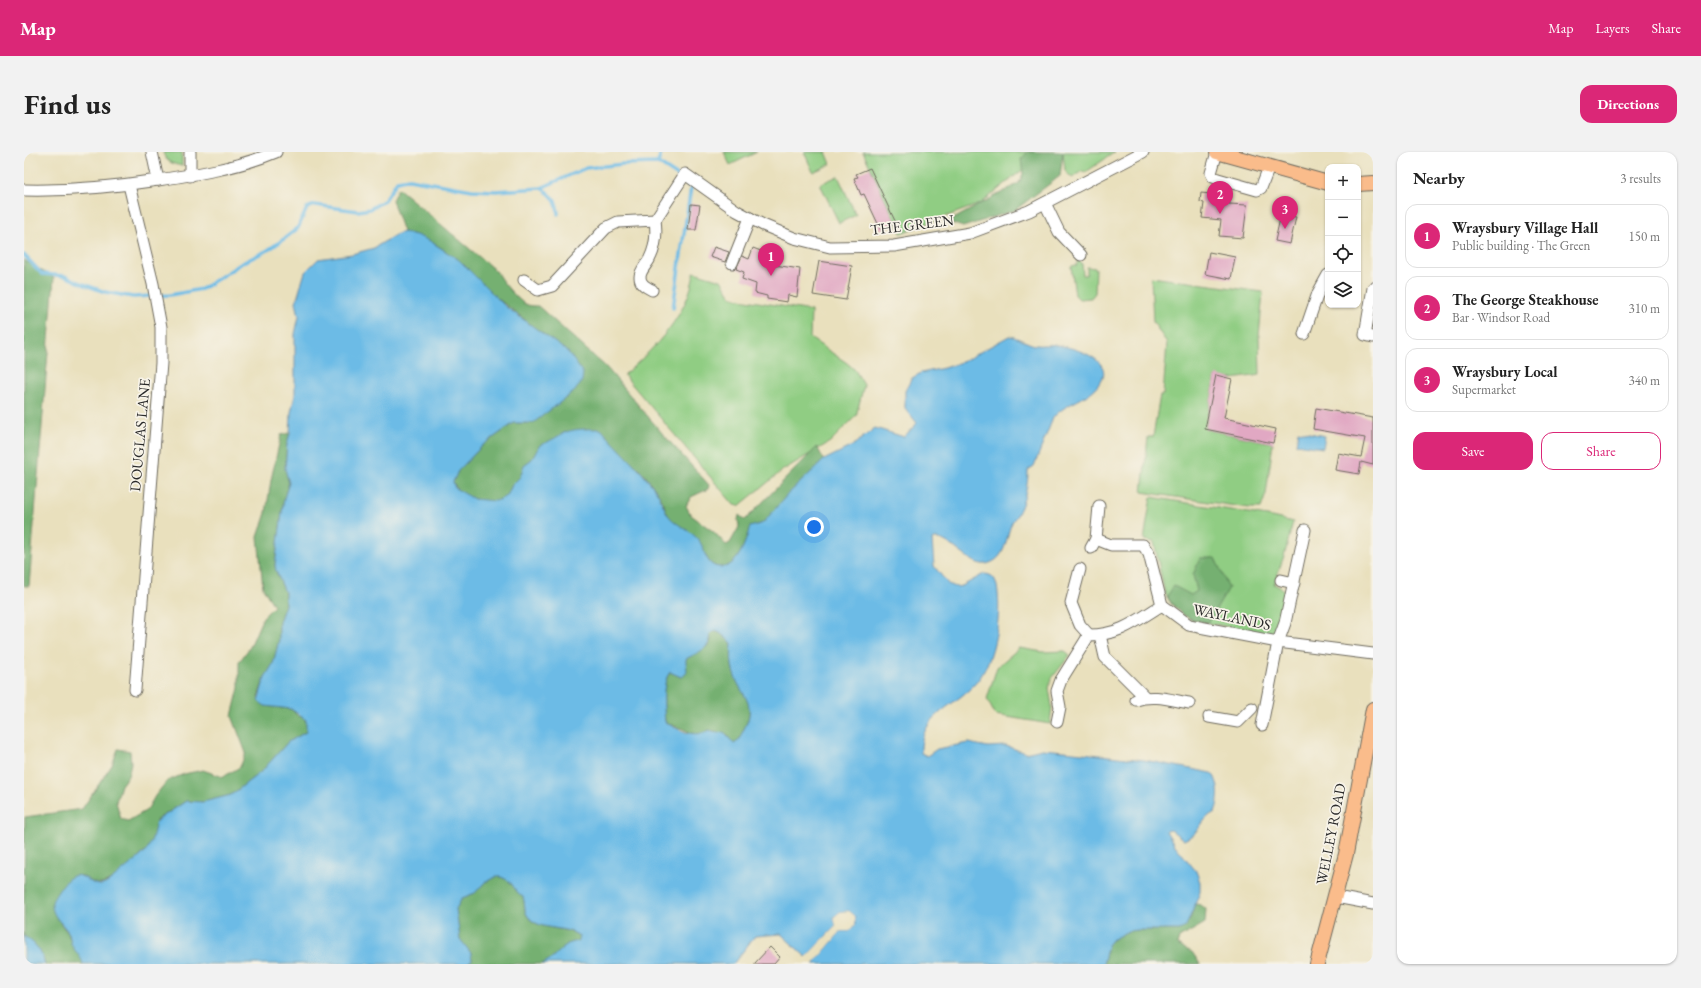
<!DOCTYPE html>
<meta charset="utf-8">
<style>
:root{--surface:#fff;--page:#f2f2f2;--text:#222;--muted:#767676;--line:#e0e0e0;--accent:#db2777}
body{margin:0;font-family:"EB Garamond",serif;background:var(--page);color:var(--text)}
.controls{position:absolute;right:12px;top:12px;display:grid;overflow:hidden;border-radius:8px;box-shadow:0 1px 3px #0004}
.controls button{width:36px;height:36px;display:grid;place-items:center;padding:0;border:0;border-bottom:1px solid var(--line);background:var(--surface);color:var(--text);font:20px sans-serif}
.you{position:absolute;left:790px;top:375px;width:14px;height:14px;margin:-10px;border:3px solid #fff;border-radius:50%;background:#1a73e8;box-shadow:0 0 0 6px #1a73e833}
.badge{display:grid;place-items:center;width:26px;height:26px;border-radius:50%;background:var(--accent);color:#fff;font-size:13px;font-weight:700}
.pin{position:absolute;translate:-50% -33px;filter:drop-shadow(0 1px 2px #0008)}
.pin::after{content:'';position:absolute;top:21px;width:14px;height:12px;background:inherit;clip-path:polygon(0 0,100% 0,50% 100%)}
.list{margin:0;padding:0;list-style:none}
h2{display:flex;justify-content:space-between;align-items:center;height:52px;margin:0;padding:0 16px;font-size:17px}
h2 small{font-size:13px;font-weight:400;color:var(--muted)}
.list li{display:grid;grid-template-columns:26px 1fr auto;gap:12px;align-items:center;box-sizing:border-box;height:64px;margin:0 8px 8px;padding:0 8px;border:1px solid var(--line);border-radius:12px}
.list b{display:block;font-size:15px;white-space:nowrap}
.list p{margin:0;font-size:13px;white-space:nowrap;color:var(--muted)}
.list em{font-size:13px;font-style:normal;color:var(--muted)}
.actions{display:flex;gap:8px;padding:12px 16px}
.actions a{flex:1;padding:9px 0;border:1px solid var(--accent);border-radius:12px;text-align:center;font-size:14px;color:var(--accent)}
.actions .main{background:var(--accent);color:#fff}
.icon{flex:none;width:22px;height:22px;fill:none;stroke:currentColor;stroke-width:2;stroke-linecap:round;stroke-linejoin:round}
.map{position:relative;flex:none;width:1349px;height:812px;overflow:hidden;border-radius:12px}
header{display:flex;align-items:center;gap:24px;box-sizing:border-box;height:56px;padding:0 20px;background:var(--accent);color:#fff}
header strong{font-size:19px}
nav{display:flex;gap:22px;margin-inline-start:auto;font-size:14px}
.intro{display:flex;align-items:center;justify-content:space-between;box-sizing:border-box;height:96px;padding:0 24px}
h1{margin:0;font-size:28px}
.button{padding:10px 18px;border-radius:12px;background:var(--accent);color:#fff;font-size:14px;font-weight:700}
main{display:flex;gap:24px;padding:0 24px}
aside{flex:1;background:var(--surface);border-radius:12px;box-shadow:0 1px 3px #0004}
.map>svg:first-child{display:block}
</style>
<header>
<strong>Map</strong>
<nav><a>Map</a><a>Layers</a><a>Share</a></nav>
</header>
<div class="intro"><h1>Find us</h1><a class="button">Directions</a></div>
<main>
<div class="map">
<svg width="1349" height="812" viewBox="0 0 1349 812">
<rect width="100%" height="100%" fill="#f7f3e8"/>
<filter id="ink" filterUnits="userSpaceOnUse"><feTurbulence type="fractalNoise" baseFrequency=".025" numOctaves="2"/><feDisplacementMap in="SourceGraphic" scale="8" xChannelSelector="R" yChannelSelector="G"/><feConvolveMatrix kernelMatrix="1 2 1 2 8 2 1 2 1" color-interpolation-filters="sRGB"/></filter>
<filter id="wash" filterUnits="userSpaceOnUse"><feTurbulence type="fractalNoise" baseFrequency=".012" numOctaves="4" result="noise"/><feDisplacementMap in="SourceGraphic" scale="16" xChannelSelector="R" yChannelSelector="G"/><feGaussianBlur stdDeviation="0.9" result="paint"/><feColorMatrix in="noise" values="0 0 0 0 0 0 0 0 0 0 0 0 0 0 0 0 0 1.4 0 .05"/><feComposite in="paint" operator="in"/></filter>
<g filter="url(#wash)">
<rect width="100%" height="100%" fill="#e9e0bd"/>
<g fill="#90cd83" stroke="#5e7c57">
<path d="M 139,0 L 158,0 L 158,14 C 149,12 141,10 139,0 Z"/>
<path d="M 700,0 L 733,0 L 706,13 Z"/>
<path d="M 780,0 L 802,0 L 807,12 L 789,20 Z"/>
<path d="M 839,0 L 1013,0 L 1012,7 L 956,52 L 877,81 Z"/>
<path d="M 1039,0 L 1091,0 L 1062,20 L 1058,19 L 1048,26 L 1041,19 Z"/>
<path d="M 814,24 L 832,63 L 815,71 L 796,32 Z"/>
<path d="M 1054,108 L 1058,112 L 1059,123 L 1063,123 L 1063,115 L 1072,116 L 1071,141 L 1067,146 L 1055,147 L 1051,143 L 1047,114 L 1053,113 Z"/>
<path d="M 670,120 L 697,128 L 707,144 L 716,147 L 787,159 L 786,186 L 823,211 L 831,218 L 840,233 L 832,264 L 806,290 L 759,318 L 715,354 L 710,353 L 600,223 C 630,197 666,161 670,120 Z"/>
<path d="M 1127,125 L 1239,140 L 1235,184 L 1236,223 L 1208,227 L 1192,224 L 1181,277 L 1249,291 L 1242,342 L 1237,356 L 1225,356 L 1118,340 L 1124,285 L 1129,285 L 1136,243 L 1139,243 L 1143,191 L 1129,170 Z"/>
<path d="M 1127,345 L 1243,364 L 1269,370 L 1261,401 L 1250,432 L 1259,437 L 1261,443 L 1252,481 L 1247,483 L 1167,468 L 1148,453 L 1141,442 L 1130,390 L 1120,388 Z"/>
<path d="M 995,496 L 1019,500 L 1041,499 L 1046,503 L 1028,526 L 1025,536 L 1028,554 L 1026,572 L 971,563 L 963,547 L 973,515 Z"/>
</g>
<g fill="#74b071" stroke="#506e4e">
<path d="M 1004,0 L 1039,0 L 1036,24 L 991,58 L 939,75 L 924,70 L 995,31 L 999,22 L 997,7 Z"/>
<path d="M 374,36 L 473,120 C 475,127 494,148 501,152 C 505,154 510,154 514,154 L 582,215 L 638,281 L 685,333 L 684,337 L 667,345 L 662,354 L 667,363 L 690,380 L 702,393 L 706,391 L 715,375 L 714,368 L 715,363 L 721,368 L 793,295 L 800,308 L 763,343 L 739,372 L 726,375 C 722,387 715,415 698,415 C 681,416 682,397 674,388 C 665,380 650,373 644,363 C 641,359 641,353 638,348 C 630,335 617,315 603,307 C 588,297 559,288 541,280 L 527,290 L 516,293 L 508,307 L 500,313 L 496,325 L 488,333 L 483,344 L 472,350 L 450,347 L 434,339 L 429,330 L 434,319 L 459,293 L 490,271 L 509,271 L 532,191 C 520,184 510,176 500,167 C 486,156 472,146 459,134 C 434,109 416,88 379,80 L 368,48 Z"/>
<path d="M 0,108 L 30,126 L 5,434 L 0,434 Z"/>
<path d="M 266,281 L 263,292 L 261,317 L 265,331 L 260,346 L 251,413 L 252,419 L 261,440 L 261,453 L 255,470 L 255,488 L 249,512 L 241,525 L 234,545 L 241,554 L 267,557 L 274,564 L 279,565 L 283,571 L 282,580 L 264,590 L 238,619 L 207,643 L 179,650 L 162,649 L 132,668 C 131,676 130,686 126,693 C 121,702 86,733 76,732 C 69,732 62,726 56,723 L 36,771 L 44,781 L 48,793 L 58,806 L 59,812 L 21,812 C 17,798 12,792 0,784 L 1,665 L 58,657 L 88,613 L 94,597 L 106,599 L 107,611 L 104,624 L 97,633 L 92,650 L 97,667 L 104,669 L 123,658 L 131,644 L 143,629 L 160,622 L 179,618 L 199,625 L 216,615 L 222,601 L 208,564 L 215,536 L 215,510 L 226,495 L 239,465 L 250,454 L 239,436 L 234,385 L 242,361 L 247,328 L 257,283 Z"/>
<path d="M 1176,406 L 1191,406 L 1205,436 L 1184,471 C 1162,467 1155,463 1143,444 L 1150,434 L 1167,443 L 1173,439 L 1169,423 Z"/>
<path d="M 691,479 L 696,481 L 708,491 C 707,501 707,513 710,522 C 717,543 734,551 720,577 C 717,583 717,588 710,592 L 706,589 L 703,582 L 685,578 C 674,585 670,582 659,577 C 653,575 647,573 641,570 C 640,556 637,532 646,520 L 657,525 L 662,507 L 685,493 L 687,488 L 686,482 Z"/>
<path d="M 474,724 C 492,730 486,735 499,745 C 501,749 500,754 501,758 C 506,780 541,773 555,784 L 554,789 C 536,792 533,806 518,812 L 441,812 L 448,808 L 447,801 L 436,788 L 432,757 L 438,746 L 451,741 L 461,730 Z"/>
<path d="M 1171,752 L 1177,753 L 1182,757 L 1181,771 L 1155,786 L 1153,793 L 1168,800 L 1176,812 L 1079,812 L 1084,793 L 1089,787 L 1104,779 L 1113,778 L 1155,778 L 1166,768 Z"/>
</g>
<g fill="#6cbbe6" stroke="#4c7388" fill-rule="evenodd">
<path d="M 379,80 L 392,83 L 406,89 L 435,108 L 481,154 L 544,200 L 559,221 L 558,229 L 551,239 L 509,271 L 490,271 L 459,293 L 434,319 L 429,330 L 431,336 L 450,347 L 472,349 L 483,344 L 488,333 L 496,325 L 500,313 L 508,307 L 516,293 C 526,290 533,284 542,280 C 553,276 566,277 577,277 C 595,298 616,316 632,339 C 637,346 639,355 644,363 C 652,374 668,378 676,390 C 682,400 682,416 698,415 C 715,415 722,387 726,375 L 739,371 L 763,343 L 800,308 L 828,294 L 851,276 L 880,285 L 893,271 L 881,256 L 881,239 L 888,226 L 897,221 L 920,216 L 940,209 L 985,184 C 994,185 1002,191 1011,193 C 1018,194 1025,192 1032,193 C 1048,195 1091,207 1077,229 C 1066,248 1041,250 1029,266 L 1010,314 L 1004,318 C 1004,333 1001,349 993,363 C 991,366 988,369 987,373 C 981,388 982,408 962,412 C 945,415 922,380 908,388 L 910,414 L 924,432 L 932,435 L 938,434 L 960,422 C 972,422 973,432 974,442 C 977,467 970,506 955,527 C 935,554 895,561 897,601 L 903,604 L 913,597 L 944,591 L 964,595 L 982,594 L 1002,601 L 1018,597 L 1040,599 L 1120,608 L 1188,621 C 1196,631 1196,648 1191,660 C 1176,667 1178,680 1160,688 L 1147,678 L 1142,679 L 1150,692 L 1172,719 L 1176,730 L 1176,740 L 1162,775 L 1155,778 L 1114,778 L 1104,779 L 1089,787 L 1084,793 L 1079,812 L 789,812 L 817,779 L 826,779 L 831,773 L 831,764 L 825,759 L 816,760 L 810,765 L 812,774 L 782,805 L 757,782 L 731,784 L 709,812 L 518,812 C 534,805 535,792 554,789 L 555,784 C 540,772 512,781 502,761 C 500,756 501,750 499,745 C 486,735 492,730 474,724 L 461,730 L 451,741 L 438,746 L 432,757 L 436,787 L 447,801 L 448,808 L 441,812 L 59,812 C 57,804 50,799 47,791 C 46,788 46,783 44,780 C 38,771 29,765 28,754 C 27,748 32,743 35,738 C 57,705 63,739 81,732 C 87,729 93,723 98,719 C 123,699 126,701 132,669 L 162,649 L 179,650 L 207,643 L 238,619 L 264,590 L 282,580 L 282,568 L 267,557 L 241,554 L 234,549 L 241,525 L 249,512 L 255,488 L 255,470 L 261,453 L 261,440 L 252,419 L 251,413 L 260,346 L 265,331 L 261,317 L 263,292 L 266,281 L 267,260 L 271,243 L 271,182 L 275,164 L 272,150 L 281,120 L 294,107 L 328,102 L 350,96 L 371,83 ZM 691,479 L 696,481 L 708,491 C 707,501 707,513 710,522 C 717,544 734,551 720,577 C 716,583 717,588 710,592 L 700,580 L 694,581 L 685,578 C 670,587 655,578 641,570 C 640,556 637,531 646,520 L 657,525 C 667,521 661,514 662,507 C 672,501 689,496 686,482 Z"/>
<path d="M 1274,279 L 1301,284 L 1299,296 L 1272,292 Z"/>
<path d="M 0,784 C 12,792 17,798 21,812 L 0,812 Z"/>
</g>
<path fill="#e9e0bd" d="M 825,759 L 831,764 L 831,773 L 826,779 L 817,779 L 789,812 L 787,810 L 816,778 L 825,777 L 829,772 L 829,765 L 824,761 L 817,762 L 813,765 L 814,775 L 783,806 L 782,805 L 812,774 L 810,765 L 816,760 Z"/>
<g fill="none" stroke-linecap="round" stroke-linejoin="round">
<g stroke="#6cbbe6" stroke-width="3.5">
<path d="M 634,11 L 637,0"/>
<path d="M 517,36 C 529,43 533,49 534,62"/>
<path d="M 0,103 L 18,122 L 41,124 L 59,132 L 81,140 L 109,145 L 146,143 L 178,137 L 218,111 L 244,98 L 260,87 L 274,76 L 283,56 L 291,53 L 334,59 L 346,57 L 361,48 L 373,29 L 385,27 L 448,38 L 472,39 L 517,36 L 562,16 L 599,12 L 634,11 L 654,24"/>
<path d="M 649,156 L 667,35 L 662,30"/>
</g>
</g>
<g id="blocks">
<g fill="#e1a8c3">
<path d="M 846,16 L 872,71 L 857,78 L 840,42 L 837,43 L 830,26 L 834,25 L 832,22 Z"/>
<path d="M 1177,41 L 1206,44 L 1205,52 L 1223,53 L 1219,86 L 1195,84 L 1197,68 L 1178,66 L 1180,51 L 1176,50 Z"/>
<path d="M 667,52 L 676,53 L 672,78 L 664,78 Z"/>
<path d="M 1257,62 L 1272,65 L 1266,92 L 1251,89 Z"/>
<path d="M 690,95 L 705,100 L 701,110 L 686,105 Z"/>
<path d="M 729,96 L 742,101 L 738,111 L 776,117 L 773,145 L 764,143 L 763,150 L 743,147 L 743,144 L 731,141 L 732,132 L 718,127 L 720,120 L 712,117 L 718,104 L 725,107 Z"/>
<path d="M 1185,100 L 1211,105 L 1207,127 L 1181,122 Z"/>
<path d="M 795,109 L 828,114 L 822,148 L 789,143 Z"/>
<path d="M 1192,223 L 1208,227 L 1200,266 L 1252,277 L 1249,291 L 1181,277 Z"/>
<path d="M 1292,256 L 1349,266 L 1349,313 L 1337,310 L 1335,322 L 1311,318 L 1314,301 L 1337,305 L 1341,286 L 1289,277 Z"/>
<path d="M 746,795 L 756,805 L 750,812 L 730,812 Z"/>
</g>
</g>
</g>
<g filter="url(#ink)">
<use href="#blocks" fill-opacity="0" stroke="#6e6a5e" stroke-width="1"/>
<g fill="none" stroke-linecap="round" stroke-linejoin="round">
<g stroke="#6e6a5e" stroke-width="13">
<g id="minor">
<path d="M 128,0 L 134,28"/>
<path d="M 166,0 L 166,24"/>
<path d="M 1193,0 L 1187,21 L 1189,25 L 1194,27 L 1233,38 L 1237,36 L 1245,15"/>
<path d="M 105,33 L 129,132 L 137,175 L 137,211 L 111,538"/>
<path d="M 0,38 C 45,39 89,35 134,28 C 174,22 214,16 252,0"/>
<path d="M 1021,51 L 1035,80 L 1057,103"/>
<path d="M 708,111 L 726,66"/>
<path d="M 500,128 L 514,138 L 528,134 L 582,76 L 594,70 L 631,68 L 661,22 L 713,59 L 739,73 L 770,86 L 806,95 L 870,94 L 946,81 L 1005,59 L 1119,0"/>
<path d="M 1349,136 L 1341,183 L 1349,185"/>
<path d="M 628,138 C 622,135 616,132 616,125 C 616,119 622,113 625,108 C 632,95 633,82 631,68"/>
<path d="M 1280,182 L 1294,141 L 1304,123"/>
<path d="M 1072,387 L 1087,393 L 1119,393 L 1125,402 L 1138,453 L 1165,473 L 1254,490 L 1349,502"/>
<path d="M 1067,396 L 1072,387 L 1075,354"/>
<path d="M 1056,417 L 1047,451 L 1056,473 L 1065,483"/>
<path d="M 1257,428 L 1270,431"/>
<path d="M 1076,483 L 1081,505 L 1121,545"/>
<path d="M 1112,548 C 1129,542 1147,548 1165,551"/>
<path d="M 1185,565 L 1214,570 L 1228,556"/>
<path d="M 1033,570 L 1036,555 L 1033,539 L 1037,528 L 1065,483 C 1096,483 1112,469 1138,453"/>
<path d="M 1238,573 L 1254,490 L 1261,471 L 1281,378"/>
<path d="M 1312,745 L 1349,752"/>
</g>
</g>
<g stroke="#6e6a5e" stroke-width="16">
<g id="major">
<path d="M 1193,0 L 1304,31"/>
<path d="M 1334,32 L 1349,31"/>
<path d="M 1293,812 L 1322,702 L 1349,557"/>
</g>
</g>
<use href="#minor" stroke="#fff" stroke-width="11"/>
<use href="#major" stroke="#fabc8b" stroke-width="14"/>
</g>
</g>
<g text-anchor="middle" stroke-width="3.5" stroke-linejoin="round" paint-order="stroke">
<g font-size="15" fill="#2b2b2b" stroke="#f7f3e8">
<text transform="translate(888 73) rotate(-7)" y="5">THE GREEN</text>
<text transform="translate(116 283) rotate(-85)" y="5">DOUGLAS LANE</text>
<text transform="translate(1208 465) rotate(12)" y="5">WAYLANDS</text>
<text transform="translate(1307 682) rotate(-79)" y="5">WELLEY ROAD</text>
</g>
</g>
</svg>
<div class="controls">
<button>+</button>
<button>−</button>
<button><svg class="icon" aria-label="locate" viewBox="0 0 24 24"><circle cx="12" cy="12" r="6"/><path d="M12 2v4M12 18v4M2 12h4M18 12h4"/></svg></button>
<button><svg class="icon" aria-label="layers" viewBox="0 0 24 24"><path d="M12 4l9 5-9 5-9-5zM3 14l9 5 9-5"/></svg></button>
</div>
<div class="you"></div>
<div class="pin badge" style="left:747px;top:124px">1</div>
<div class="pin badge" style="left:1196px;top:62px">2</div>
<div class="pin badge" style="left:1261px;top:77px">3</div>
</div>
<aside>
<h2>Nearby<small>3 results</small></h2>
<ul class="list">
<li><span class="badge">1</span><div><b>Wraysbury Village Hall</b><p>Public building · The Green</p></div><em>150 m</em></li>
<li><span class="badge">2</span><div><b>The George Steakhouse</b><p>Bar · Windsor Road</p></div><em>310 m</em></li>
<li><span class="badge">3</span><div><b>Wraysbury Local</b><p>Supermarket</p></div><em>340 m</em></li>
</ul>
<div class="actions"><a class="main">Save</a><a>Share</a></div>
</aside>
</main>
